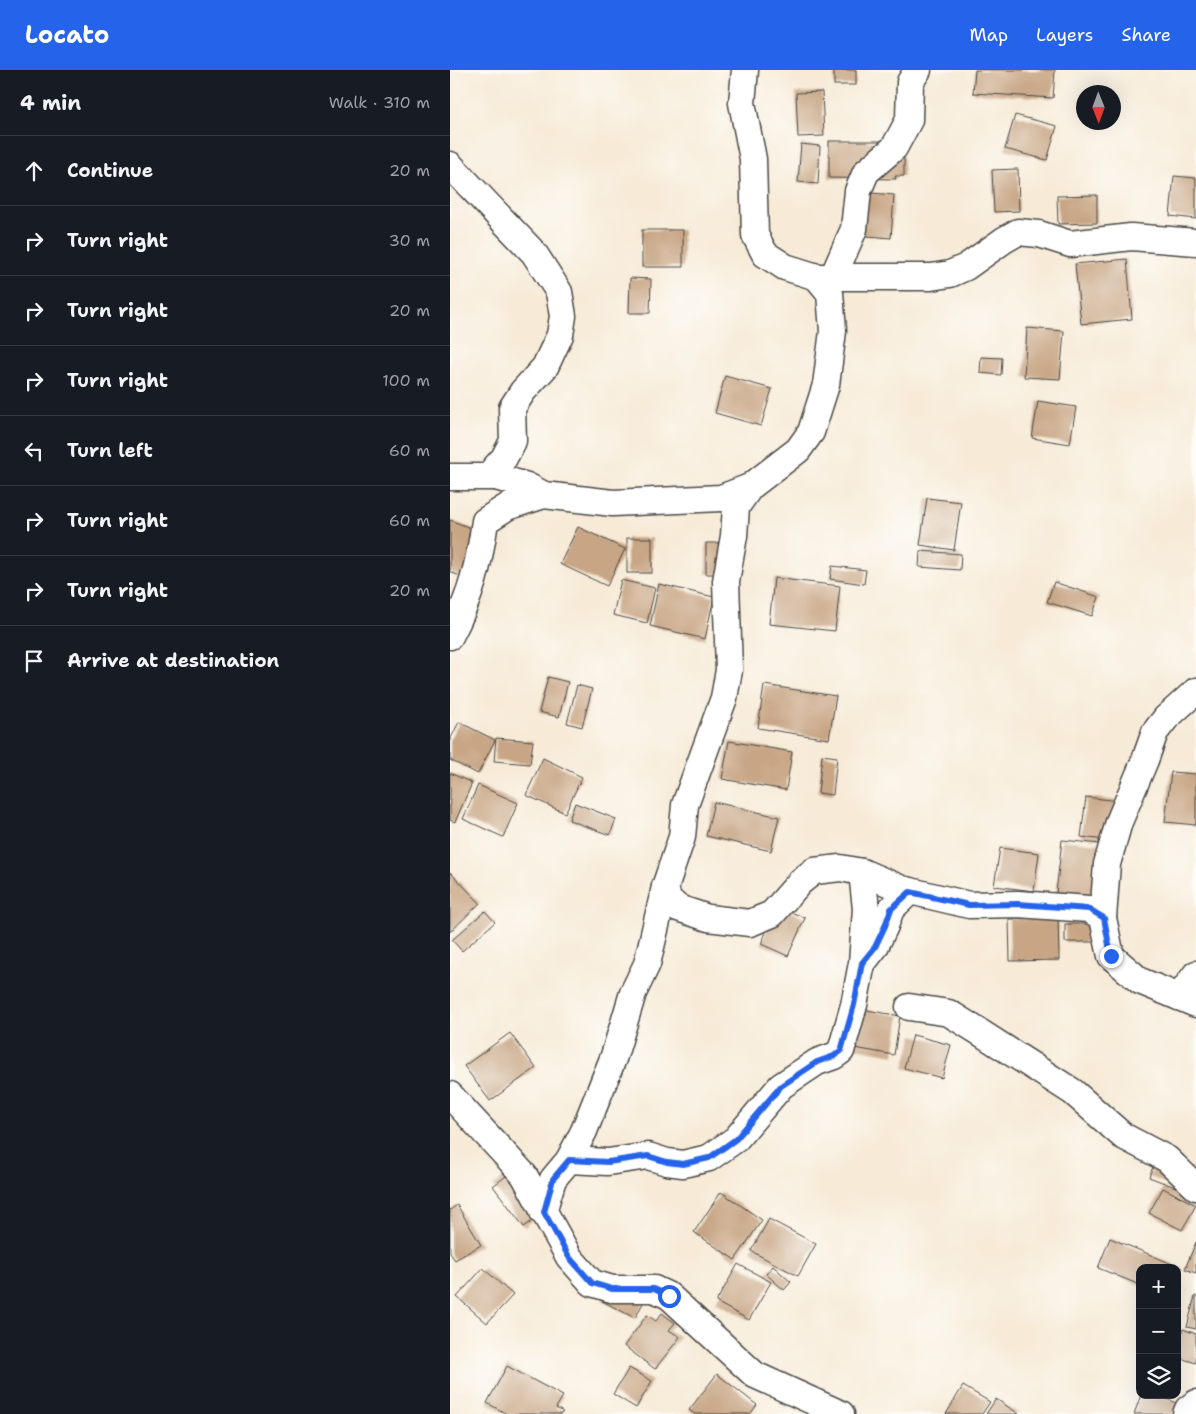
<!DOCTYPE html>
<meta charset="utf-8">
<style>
:root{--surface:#171b24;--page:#242831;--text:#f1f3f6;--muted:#9ea1a6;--line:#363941;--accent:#2563eb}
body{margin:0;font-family:"Shantell Sans",sans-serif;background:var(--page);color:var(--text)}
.controls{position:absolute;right:15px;bottom:15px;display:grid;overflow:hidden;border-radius:10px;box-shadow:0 5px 20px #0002}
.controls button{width:45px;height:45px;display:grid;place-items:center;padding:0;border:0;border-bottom:1px solid var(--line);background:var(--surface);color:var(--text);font:25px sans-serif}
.compass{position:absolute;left:626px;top:15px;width:45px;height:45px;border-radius:50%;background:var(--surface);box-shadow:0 5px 20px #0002;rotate:179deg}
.stop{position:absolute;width:15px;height:15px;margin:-11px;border:4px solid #2563eb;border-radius:50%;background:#fff}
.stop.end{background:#2563eb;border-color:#fff;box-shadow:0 1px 5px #0008}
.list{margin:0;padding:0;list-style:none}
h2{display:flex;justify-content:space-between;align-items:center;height:65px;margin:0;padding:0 20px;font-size:21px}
h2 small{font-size:16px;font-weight:400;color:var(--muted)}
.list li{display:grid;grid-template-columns:32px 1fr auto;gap:15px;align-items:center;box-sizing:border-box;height:70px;padding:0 20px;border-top:1px solid var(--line)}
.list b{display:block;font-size:19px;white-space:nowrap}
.list em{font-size:16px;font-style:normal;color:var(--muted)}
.icon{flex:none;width:28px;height:28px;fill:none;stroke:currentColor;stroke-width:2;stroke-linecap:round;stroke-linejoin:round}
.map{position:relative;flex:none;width:746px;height:1344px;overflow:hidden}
header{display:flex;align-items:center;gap:30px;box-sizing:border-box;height:70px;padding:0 25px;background:var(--accent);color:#fff}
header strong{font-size:24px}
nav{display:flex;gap:28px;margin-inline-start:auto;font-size:18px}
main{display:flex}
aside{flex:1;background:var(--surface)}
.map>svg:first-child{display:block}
</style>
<header>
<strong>Locato</strong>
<nav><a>Map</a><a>Layers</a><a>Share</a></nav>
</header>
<main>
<aside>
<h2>4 min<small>Walk · 310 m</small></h2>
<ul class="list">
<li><svg class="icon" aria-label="ahead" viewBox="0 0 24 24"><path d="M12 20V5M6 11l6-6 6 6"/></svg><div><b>Continue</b></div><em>20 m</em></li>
<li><svg class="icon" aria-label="right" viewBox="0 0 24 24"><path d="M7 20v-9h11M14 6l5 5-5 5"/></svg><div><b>Turn right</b></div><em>30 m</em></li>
<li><svg class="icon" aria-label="right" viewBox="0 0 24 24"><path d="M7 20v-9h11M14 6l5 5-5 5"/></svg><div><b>Turn right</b></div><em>20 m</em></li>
<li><svg class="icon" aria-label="right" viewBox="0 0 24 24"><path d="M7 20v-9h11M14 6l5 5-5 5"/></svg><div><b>Turn right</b></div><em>100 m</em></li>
<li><svg class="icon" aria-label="left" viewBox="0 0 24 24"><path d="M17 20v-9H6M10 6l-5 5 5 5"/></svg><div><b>Turn left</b></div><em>60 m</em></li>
<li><svg class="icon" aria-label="right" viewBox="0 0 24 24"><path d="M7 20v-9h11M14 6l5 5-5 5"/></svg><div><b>Turn right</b></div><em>60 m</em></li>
<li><svg class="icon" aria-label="right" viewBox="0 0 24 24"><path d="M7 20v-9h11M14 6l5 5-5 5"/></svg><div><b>Turn right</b></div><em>20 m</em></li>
<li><svg class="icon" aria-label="arrive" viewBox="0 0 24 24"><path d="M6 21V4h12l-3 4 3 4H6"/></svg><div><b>Arrive at destination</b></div></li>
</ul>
</aside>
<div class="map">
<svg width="746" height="1344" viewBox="0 0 746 1344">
<rect width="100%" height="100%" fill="#fdfcf7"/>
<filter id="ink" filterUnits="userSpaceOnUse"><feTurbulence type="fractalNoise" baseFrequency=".02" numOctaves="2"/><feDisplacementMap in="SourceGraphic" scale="10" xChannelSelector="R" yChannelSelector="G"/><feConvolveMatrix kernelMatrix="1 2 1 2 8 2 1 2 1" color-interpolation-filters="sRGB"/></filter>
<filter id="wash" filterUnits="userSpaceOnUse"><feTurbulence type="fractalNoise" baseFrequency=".0096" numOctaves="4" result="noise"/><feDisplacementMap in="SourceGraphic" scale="20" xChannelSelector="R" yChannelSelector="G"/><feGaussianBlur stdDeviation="1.12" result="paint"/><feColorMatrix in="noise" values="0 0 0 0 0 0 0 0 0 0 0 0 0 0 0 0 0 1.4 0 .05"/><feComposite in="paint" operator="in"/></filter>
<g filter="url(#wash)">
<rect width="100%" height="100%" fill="#f7ebd8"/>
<g id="blocks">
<g fill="#c8a685">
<rect x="384" y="0" width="22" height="15"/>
<path d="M 525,0 L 605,0 L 603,28 L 523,23 Z"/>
<path d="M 372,22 L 374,66 L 348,67 L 346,23 Z"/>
<path d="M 565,45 L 607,56 L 597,90 L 555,79 Z"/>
<path d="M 379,71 L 444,71 L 444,87 L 454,87 L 454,106 L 445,106 L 446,109 L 379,108 Z"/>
<path d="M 351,74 L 370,76 L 368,114 L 348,112 Z"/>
<path d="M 568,99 L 569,141 L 544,142 L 542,100 Z"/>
<path d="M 724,106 L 746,108 L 746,149 L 720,146 Z"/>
<path d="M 398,121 L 444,125 L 441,168 L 395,164 Z"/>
<path d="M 647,125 L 647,153 L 608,154 L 607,126 Z"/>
<rect x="192" y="160" width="41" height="37"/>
<path d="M 677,189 L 682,249 L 631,254 L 625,194 Z"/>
<path d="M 180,208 L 201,209 L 200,243 L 179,243 Z"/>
<path d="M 577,258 L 614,261 L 610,309 L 574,307 Z"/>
<path d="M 531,287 L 552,288 L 551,305 L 530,303 Z"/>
<path d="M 275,306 L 322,319 L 311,356 L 265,343 Z"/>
<path d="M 588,331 L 626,337 L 620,374 L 582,368 Z"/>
<path d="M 477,428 L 511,432 L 504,480 L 470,475 Z"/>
<path d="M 0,450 L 44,467 L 27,513 L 0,502 Z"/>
<path d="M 128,457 L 175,479 L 157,516 L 110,494 Z"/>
<rect x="177" y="468" width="25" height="35"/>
<path d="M 256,473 L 276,473 L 275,504 L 256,504 Z"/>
<path d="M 470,481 L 511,484 L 510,500 L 469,497 Z"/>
<path d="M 382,496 L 416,500 L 414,514 L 380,509 Z"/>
<path d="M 324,508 L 390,516 L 385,561 L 319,554 Z"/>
<path d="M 171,510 L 205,518 L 197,553 L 163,545 Z"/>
<path d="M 604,512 L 649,527 L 642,546 L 597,532 Z"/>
<path d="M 209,514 L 264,527 L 255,569 L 200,556 Z"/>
<path d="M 98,607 L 118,612 L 109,647 L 89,642 Z"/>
<path d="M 127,615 L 142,619 L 132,657 L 117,653 Z"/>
<path d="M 314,615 L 386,626 L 379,669 L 308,658 Z"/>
<path d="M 9,652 L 45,670 L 28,704 L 0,690 L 0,670 Z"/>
<path d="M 46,668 L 83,671 L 80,694 L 44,691 Z"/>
<path d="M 279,671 L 342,682 L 336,720 L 272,709 Z"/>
<path d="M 372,685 L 387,687 L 383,725 L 368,723 Z"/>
<path d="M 93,688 L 132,707 L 115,743 L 76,725 Z"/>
<path d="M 721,702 L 746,704 L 746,755 L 715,752 Z"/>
<path d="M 0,703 L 22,713 L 5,752 L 0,750 Z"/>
<path d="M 28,715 L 68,733 L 53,767 L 13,749 Z"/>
<path d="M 636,727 L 668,731 L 663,771 L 631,767 Z"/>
<path d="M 264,732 L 329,747 L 321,781 L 256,766 Z"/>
<path d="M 125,733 L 166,749 L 160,765 L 119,750 Z"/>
<path d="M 612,770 L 651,774 L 645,827 L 606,823 Z"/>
<path d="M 550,778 L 589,783 L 584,821 L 544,816 Z"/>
<path d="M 0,802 L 30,833 L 0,862 Z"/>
<path d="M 327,836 L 355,848 L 338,886 L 311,874 Z"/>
<path d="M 35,841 L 45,852 L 12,881 L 2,870 Z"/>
<path d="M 608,848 L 609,890 L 560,891 L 559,849 Z"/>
<rect x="615" y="854" width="36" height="18"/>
<path d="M 406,938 L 450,946 L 444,985 L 399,977 Z"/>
<path d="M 60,963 L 86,998 L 40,1031 L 14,996 Z"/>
<path d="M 463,965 L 501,975 L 492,1008 L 454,998 Z"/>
<path d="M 708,1084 L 730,1119 L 699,1107 Z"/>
<path d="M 60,1103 L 91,1145 L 74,1157 L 43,1116 Z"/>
<path d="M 713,1118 L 746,1135 L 732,1160 L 699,1143 Z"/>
<path d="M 271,1122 L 312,1150 L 285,1190 L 244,1162 Z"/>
<path d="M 7,1135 L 31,1175 L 5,1190 L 0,1183 L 0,1140 Z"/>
<path d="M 319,1149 L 366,1174 L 348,1206 L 301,1181 Z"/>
<path d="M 660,1168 L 732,1198 L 727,1210 L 727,1198 L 690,1198 L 690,1215 L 648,1198 Z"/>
<path d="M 746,1172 L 746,1203 L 735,1199 Z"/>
<path d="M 288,1194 L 321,1212 L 299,1250 L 266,1232 Z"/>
<path d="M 323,1196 L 341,1212 L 334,1220 L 316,1204 Z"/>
<path d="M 33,1198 L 63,1225 L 37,1253 L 7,1227 Z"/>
<path d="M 161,1214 L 194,1231 L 185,1248 L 152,1231 Z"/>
<path d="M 745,1226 L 746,1226 L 746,1259 L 737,1257 Z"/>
<path d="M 212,1243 L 225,1253 L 219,1260 L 230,1267 L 205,1299 L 174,1276 L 197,1245 L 206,1251 Z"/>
<path d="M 733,1259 L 746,1264 L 746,1293 L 727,1287 L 727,1275 Z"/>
<path d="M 57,1296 L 113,1326 L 106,1338 L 113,1342 L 111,1344 L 57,1344 L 37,1333 Z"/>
<path d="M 179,1298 L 202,1311 L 186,1338 L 163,1324 Z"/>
<path d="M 267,1304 L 307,1335 L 300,1344 L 245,1344 L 239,1340 Z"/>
<path d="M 513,1316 L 540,1332 L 532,1344 L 496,1344 Z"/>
<path d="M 691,1325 L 706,1325 L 727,1333 L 723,1344 L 684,1344 Z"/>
<path d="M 546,1329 L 569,1344 L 536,1344 Z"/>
</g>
</g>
</g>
<g filter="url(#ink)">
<use href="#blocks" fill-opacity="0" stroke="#4a4845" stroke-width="1"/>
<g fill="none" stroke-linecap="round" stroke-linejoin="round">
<g stroke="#4a4845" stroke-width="29">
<g id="street">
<path d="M 295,0 L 292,33 L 303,89 L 305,165 L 315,184 L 335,197 L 367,207 L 481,207 L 500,204 L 516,197 L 554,170 L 568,162 L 589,164 L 620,174 L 681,167 L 746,172"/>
<path d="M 0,95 L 84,183 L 109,222 L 113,246 L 110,265 L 95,297 L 73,321 L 62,338 L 63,371 L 54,388 L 44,399 L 44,404 L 46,407"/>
<path d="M 383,207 L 404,159 L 408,121 L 416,102 L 444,78 L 459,50 L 460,12 L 468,0"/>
<path d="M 0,407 L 46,407 L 77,416 L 94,425 L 163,433 L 271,428 L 300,417 L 348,380 L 361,362 L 376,315 L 383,261 L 380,223 L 367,207"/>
<path d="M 0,566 C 21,527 29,495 35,451 L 57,437 L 94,425"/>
<path d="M 746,621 L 716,648 L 705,662 L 695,690 L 669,752 L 657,794 L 653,848 L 661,886 L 690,911 L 746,934"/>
<path d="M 215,817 L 218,829 L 228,838 L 258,848 L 300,853 L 322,844 L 350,812 L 364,801 L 390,798 L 412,802 L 452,819 L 519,835 L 568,834 L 639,839 L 653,848"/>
<path d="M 414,891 L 425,877 L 435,856 L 441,839 L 460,821"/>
<path d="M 729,927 L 746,904"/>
<path d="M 459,937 L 499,943 L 531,963 L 623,1022 L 673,1066 L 717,1089 L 746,1117"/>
<path d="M 0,1025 L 74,1105 L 119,1187 L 142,1213 L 162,1219 L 204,1219 L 219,1226 L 305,1305 L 391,1344"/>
<path d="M 119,1090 L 158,1092 L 198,1086 L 217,1092 L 233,1094 L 259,1088 L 286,1069 L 331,1016 L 367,992 L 384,986 L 391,981 L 404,935 L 412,893 L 416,839 L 412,802"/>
<path d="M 93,1142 L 103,1109 L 119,1090 L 134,1061 L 164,986 L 183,923 L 197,894 L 215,817 L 232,767 L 235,735 L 274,628 L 279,600 L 276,511 L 284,466 L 286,437 L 300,417"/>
<path d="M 736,1344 L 738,1339 L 746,1333"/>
</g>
</g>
<use href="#street" stroke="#fff" stroke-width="26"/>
</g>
</g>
<g fill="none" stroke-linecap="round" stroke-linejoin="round" filter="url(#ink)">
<path stroke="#2563eb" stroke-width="6" d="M 219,1226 L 204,1219 L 162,1219 L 142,1213 L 119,1187 L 94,1142 L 103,1109 L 119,1090 L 158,1092 L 198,1086 L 217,1092 L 233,1094 L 259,1088 L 286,1069 L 331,1016 L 367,992 L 384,986 L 391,981 L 404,935 L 412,893 L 425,877 L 435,856 L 441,839 L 460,822 L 519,835 L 568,834 L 639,839 L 654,848 L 661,886"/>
</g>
</svg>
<div class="controls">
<button>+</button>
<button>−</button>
<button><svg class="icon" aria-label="layers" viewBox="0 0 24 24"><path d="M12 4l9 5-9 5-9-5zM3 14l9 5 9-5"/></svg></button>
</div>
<svg class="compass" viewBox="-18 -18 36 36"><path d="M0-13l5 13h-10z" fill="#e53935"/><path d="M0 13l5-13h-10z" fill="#9ea1a6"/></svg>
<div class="stop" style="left:219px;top:1226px"></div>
<div class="stop end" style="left:661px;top:886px"></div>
</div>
</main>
